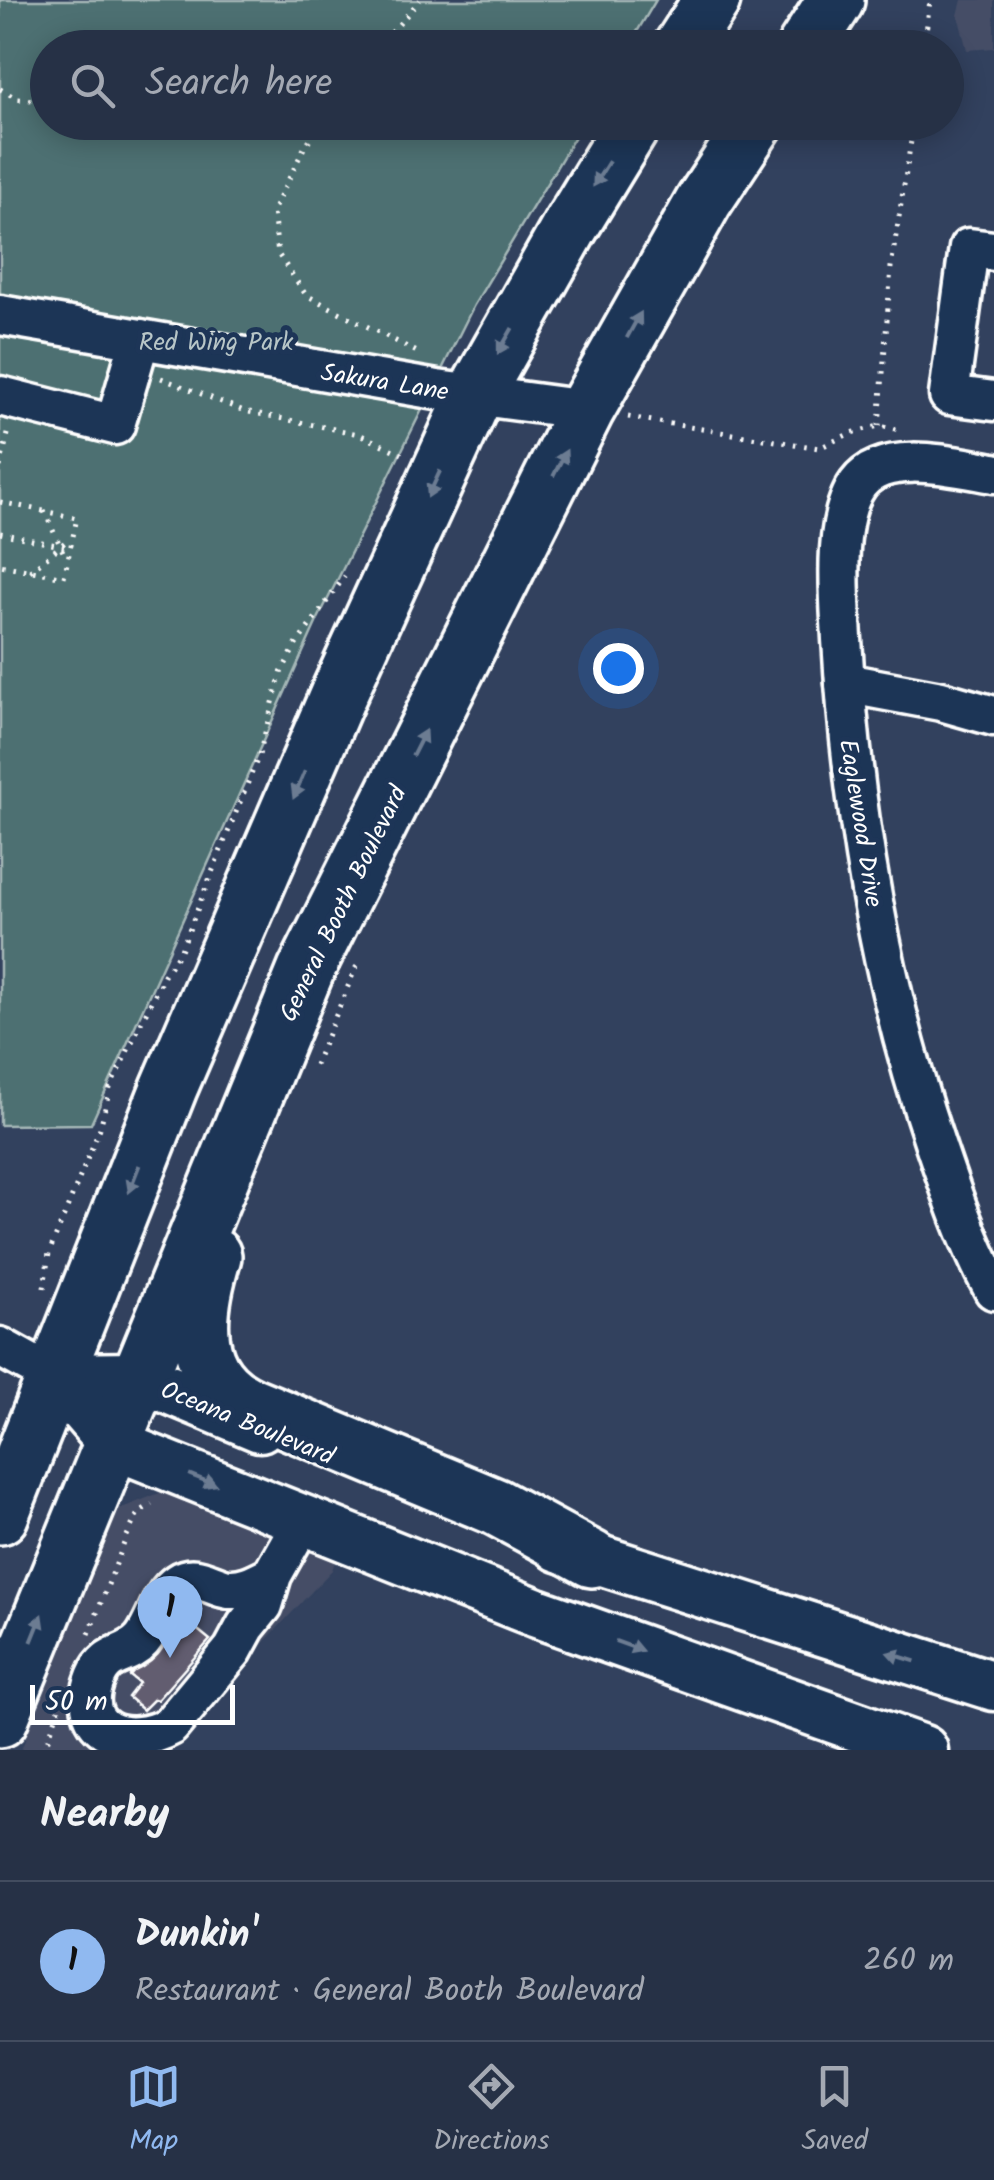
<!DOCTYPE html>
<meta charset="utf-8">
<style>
:root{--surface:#263146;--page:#2e394d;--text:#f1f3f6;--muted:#a4a9b3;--line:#424c5f;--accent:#90b9f0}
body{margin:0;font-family:Kalam,sans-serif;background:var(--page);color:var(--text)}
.scale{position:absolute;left:30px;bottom:25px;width:205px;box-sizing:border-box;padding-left:10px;border:5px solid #fff;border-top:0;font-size:28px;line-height:35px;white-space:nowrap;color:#fff;-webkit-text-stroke:8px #1d3557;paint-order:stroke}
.you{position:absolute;left:618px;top:668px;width:35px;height:35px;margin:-25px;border:8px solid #fff;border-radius:50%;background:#1a73e8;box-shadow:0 0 0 15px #1a73e833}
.badge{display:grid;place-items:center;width:65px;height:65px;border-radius:50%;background:var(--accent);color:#111;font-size:32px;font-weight:700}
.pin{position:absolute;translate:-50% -82px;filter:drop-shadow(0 2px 5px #0008)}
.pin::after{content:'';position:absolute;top:52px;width:35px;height:30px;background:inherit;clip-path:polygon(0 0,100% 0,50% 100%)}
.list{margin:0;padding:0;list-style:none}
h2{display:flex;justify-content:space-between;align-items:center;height:130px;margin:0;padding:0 40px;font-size:42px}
h2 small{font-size:32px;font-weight:400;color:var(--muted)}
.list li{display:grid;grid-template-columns:65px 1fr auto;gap:30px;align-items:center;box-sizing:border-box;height:160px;padding:0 40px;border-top:2px solid var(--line)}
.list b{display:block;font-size:38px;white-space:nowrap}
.list p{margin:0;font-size:32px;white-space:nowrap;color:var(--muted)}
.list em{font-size:32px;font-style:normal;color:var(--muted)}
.icon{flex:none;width:55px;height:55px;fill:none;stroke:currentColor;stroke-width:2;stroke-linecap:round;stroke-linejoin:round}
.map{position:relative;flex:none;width:994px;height:1750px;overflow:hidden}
.search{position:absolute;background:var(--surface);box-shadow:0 5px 25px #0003;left:30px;right:30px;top:30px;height:110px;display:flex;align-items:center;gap:25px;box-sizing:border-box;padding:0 35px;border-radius:55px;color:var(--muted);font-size:38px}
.sheet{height:290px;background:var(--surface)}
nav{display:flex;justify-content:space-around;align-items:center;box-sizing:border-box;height:140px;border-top:2px solid var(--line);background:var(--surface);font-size:28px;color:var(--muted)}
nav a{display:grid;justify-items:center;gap:5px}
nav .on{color:var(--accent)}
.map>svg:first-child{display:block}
</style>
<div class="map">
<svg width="994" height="1750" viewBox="0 0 994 1750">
<rect width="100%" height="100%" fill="#32415e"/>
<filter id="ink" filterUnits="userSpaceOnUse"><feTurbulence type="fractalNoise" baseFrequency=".01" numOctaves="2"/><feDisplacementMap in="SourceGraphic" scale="20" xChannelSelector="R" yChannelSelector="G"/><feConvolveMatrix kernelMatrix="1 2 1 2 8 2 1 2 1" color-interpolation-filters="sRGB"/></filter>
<g filter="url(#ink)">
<g fill="#444d66">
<path d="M 962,0 L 994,0 L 994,48 L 967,50 L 958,15 Z"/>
<path d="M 177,1486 L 339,1551 L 332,1570 L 163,1750 L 21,1750 L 117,1510 Z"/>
</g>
<path fill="#4e7072" stroke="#a6b8b8" stroke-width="2.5" d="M 0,0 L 656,0 L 628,47 L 48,48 L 48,122 L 583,123 L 474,305 L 317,621 L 91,1124 L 0,1125 Z"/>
<path fill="#625d70" stroke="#fff" stroke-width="2.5" d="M 182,1617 L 210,1640 L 157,1700 L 154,1699 L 143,1710 L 128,1697 L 139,1683 L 130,1676 Z"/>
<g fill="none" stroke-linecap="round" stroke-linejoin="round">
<g stroke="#fff" stroke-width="45">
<g id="minor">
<path d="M 994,251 L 969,248 L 949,395 L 994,401"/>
<path d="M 0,315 L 437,390 L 586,410"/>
<path d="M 0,396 L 115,425 L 140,339"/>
<path d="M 994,473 C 957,467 884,448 858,484 C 832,520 840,597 842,639 C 852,811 880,981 935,1144 C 952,1194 968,1243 994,1290"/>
<path d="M 845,683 L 941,701 L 994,716"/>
<path d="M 0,1347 L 56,1378"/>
<path d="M 272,1575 C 258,1582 245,1590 229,1589 C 211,1587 196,1571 178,1583 C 160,1595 156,1623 142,1640 C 125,1659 107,1650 96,1677 C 74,1732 127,1750 170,1726 L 233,1650 L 246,1626 L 263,1605 L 272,1575 L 303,1520"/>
</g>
</g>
<g stroke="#fff" stroke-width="55">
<g id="major">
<path d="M 56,1378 L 140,1377 L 260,1427"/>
<path d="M 56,1378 L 113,1444 L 537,1613 L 923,1750"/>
<path d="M 559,1547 L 994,1686"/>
</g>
</g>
<g stroke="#fff" stroke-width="62">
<g id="highway">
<path d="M 681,48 L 712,0"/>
<path d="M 805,48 L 836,0"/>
<path d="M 213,1256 C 195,1314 188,1377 252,1406 L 496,1507 L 592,1559"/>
<path d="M 0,1516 L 169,1088 L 338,695 L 475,395 L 570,227 L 634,122"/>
<path d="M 0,1719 L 306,970 L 586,410 L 704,201 L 756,122"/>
</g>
</g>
<g stroke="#fff" stroke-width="5" stroke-dasharray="2.5 8" stroke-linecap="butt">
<path d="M 378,48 L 420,0"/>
<path d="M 924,48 L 930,0"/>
<path d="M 0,89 L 18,99 L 48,101"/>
<path d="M 321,122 L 304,148 L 273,211 L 278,254 L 306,295 L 417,352"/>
<path d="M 161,378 L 244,411 L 359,434 L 402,454"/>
<path d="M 628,417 L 819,448 L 851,433 L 879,426 L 900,430"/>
<path d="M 879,426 L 891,267 L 914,122"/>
<path d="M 0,467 L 9,430"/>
<path d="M 0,502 L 77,518 L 64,577 L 0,565"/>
<path d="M 44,511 L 66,558"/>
<path d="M 0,533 L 70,548"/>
<path d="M 30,571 L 70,538"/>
<path d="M 315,1065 L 357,965"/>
<path d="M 44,1288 L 49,1253 L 100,1128 L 110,1088 L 164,975 L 181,950 L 259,755 L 281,673 L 296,645 L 345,576"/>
<path d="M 89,1634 L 126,1538 L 138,1513 L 152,1504"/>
<path d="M 44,1750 L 59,1709"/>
</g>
<use href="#minor" stroke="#1d3557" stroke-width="38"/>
<use href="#major" stroke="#1d3557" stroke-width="48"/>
<use href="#highway" stroke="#1d3557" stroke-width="55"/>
</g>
<defs><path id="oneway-solid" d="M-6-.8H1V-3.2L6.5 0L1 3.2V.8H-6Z" transform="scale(2.5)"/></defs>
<g fill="#6c7c92">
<use href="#oneway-solid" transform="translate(601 174) rotate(122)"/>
<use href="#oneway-solid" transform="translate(634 325) rotate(-61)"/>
<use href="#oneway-solid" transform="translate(505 341) rotate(120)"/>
<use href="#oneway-solid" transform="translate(560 463) rotate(-63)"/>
<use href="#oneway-solid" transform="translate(434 484) rotate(115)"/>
<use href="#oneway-solid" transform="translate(419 743) rotate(-63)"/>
<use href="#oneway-solid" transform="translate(299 785) rotate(113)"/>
<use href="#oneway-solid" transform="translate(134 1179) rotate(111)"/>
<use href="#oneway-solid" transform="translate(203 1480) rotate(22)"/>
<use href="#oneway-solid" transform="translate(37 1628) rotate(-68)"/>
<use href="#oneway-solid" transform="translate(629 1646) rotate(20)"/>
<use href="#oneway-solid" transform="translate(901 1657) rotate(-163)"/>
</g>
</g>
<g text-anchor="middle" stroke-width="10" stroke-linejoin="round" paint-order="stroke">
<g font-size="25" fill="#b8c6c7" stroke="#1d3557">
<text x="216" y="350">Red Wing Park</text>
</g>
<g font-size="25" fill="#fff" stroke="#1d3557">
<text transform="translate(385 381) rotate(9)" y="9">Sakura Lane</text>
<text transform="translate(862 823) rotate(81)" y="9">Eaglewood Drive</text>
<text transform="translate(342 903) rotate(-64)" y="9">General Booth Boulevard</text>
<text transform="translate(248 1422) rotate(22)" y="9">Oceana Boulevard</text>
</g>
</g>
</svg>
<div class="scale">50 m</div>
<div class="you"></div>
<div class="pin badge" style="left:170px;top:1658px">1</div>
<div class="search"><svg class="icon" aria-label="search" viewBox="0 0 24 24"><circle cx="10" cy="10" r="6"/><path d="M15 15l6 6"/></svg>Search here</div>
</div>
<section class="sheet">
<h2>Nearby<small></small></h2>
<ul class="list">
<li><span class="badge">1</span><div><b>Dunkin'</b><p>Restaurant · General Booth Boulevard</p></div><em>260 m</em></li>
</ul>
</section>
<nav>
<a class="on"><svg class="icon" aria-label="map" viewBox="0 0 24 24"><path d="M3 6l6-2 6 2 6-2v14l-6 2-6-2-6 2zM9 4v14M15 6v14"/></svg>Map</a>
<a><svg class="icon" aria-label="directions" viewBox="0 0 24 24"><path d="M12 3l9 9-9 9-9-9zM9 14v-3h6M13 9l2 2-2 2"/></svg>Directions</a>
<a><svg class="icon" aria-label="saved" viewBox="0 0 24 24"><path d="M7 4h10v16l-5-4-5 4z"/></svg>Saved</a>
</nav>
